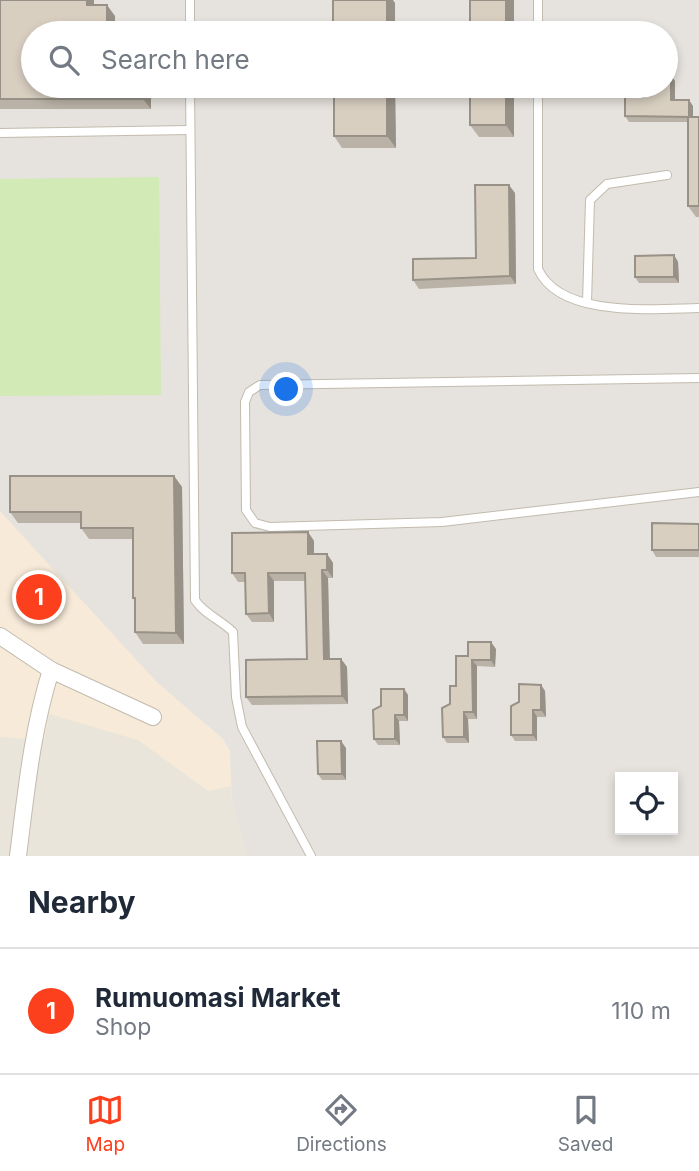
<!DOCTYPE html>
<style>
:root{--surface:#fff;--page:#f6f6f7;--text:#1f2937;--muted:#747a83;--line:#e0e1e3;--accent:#fc3f1d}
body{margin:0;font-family:Inter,sans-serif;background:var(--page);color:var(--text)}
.controls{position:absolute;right:21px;bottom:21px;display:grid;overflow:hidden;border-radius:0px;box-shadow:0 4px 10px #0003}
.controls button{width:63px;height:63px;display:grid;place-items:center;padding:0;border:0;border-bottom:2px solid var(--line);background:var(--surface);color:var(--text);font:35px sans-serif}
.you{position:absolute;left:287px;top:390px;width:24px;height:24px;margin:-18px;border:5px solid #fff;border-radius:50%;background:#1a73e8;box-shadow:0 0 0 10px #1a73e833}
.badge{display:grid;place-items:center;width:46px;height:46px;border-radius:50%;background:var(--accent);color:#fff;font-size:23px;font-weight:700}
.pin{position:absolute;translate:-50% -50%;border:4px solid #fff;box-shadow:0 2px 7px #0006}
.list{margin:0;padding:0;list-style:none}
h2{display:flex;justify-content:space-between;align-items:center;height:91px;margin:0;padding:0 28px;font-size:30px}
h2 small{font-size:23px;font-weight:400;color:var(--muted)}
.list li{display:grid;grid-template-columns:46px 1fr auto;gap:21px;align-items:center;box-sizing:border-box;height:126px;padding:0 28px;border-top:2px solid var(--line)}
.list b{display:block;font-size:26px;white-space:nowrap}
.list p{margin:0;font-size:23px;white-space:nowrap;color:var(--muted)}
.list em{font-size:23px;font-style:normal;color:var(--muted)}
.icon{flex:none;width:38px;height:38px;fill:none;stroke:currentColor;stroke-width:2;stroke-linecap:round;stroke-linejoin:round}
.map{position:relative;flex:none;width:699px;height:856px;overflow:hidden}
.search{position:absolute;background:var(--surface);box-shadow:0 4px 10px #0003;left:21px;right:21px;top:21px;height:77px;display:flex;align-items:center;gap:18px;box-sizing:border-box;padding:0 24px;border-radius:38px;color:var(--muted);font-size:26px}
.sheet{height:217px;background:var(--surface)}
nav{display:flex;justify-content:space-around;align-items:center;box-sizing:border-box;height:98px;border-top:2px solid var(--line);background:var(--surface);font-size:19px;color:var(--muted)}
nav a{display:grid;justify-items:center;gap:4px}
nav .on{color:var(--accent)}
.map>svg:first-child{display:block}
</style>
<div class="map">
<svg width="699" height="856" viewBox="0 0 699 856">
<rect width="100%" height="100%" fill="#f6f3ec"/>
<path fill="#eae5da" d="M 0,511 L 230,751 L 232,802 L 247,856 L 0,856 Z"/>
<path fill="#f7ead8" d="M 0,511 L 157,682 L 223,739 L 230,751 L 231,786 L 208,791 L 138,740 L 49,714 L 44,740 L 0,737 Z"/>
<path fill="#e6e2dd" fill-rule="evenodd" d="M 0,0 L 699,0 L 699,856 L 247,856 L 232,802 L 230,751 L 223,739 L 157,682 L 0,511 ZM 33,33 L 666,33 L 666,86 L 33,86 ZM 620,777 L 673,777 L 673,830 L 620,830 Z"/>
<path fill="#d2eab5" d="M 159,177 L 161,395 L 0,396 L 0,179 Z"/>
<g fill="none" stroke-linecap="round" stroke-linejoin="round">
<g stroke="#c2bbae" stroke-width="10">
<g id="service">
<path d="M 190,33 L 190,0"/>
<path d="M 538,33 L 538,0"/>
<path d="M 190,86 L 195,600 C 204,614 221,620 233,632 L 236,697 L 242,727 L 311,856"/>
<path d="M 538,86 L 538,269 C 560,318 653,309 699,308"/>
<path d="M 0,133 L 190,130"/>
<path d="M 587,303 L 590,200 L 607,184 L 667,175"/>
<path d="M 699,378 L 260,385 L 249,392 L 245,402 L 246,510 L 255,523 L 270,527 L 442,522 L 699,492"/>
</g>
</g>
<g stroke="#c2bbae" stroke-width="18">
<g id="minor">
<path d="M 0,636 L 51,670 L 153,717"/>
<path d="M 18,856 C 26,793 32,730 51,670"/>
</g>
</g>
<use href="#service" stroke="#fff" stroke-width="8"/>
<use href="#minor" stroke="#fff" stroke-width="16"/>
</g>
<g fill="#bab2a6">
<path d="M 0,0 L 94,0 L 94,5 L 115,16 L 115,33 L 33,33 L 151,86 L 151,109 L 0,109 Z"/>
<path d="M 675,81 L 675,100 L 693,106 L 693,117 L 699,117 L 699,217 L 696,217 L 688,206 L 688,122 L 629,122 L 625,116 L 644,97 Z"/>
<path d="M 334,86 L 395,86 L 396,148 L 342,148 L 334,136 Z"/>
<path d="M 514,86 L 514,137 L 479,137 L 470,125 Z"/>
<path d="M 515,193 L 516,284 L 419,289 L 413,280 L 476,258 Z"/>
<path d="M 674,255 L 678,262 L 679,283 L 639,283 L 635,277 Z"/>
<path d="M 174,476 L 182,487 L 184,644 L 143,644 L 135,632 L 135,602 L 133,598 L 133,539 L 89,539 L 81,528 L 81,523 L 18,523 L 10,512 Z"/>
<path d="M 699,524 L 699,557 L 656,557 L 652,550 Z"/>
<path d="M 308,532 L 314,541 L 314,554 L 327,554 L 333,563 L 333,578 L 328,578 L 330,659 L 341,659 L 347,667 L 348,704 L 252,705 L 246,697 L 307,659 L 306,581 L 274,581 L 274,622 L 252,622 L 246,614 L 246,582 L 238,582 L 232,573 Z"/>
<path d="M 496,649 L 495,667 L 477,666 L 477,719 L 468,719 L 469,743 L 447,743 L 443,737 L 450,704 L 468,656 Z"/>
<path d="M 541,685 L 545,691 L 546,717 L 537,717 L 537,741 L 515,741 L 511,735 Z"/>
<path d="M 404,689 L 408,695 L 408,721 L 399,721 L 400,745 L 378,745 L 374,739 L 381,706 Z"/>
<path d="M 346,748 L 346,780 L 322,780 L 318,774 Z"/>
</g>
<g fill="#979187">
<path d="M 87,0 L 94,0 L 94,16 L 87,5 Z"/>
<path d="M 387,0 L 393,0 L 395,3 L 395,33 L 387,33 Z"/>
<rect x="506" y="0" width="8" height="33"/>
<path d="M 107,5 L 115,16 L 115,33 L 107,33 Z"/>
<path d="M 671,75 L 675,81 L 675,106 L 671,100 Z"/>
<path d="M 143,86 L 151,86 L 151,109 L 143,99 Z"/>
<path d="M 387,86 L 395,86 L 396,148 L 387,136 Z"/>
<path d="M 506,86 L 514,86 L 514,137 L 506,125 Z"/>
<path d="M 689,100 L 693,106 L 693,122 L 689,117 Z"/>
<path d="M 509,185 L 515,193 L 516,284 L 510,276 Z"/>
<path d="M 674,255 L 678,262 L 679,283 L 674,277 Z"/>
<path d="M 174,476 L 182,487 L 184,644 L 176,633 Z"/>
<path d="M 308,532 L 314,541 L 314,563 L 308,554 Z"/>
<path d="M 327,554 L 333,563 L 333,578 L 327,570 Z"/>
<path d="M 322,570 L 328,578 L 330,668 L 324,659 Z"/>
<path d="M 268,573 L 274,581 L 274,622 L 269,613 Z"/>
<path d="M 491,642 L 496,649 L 495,667 L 491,660 Z"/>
<path d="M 341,659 L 347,667 L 348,704 L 342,696 Z"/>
<path d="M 472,660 L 477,666 L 477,719 L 473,712 Z"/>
<path d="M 541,685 L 545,691 L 546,717 L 541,710 Z"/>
<path d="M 404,689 L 408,695 L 408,721 L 404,715 Z"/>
<path d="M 533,710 L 537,717 L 537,741 L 533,735 Z"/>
<path d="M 464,712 L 468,719 L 469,743 L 464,737 Z"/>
<path d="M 395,715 L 399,721 L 400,745 L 395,739 Z"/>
<path d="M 341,741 L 346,748 L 346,780 L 342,774 Z"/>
</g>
<g fill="#d8cfc1" stroke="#979187" stroke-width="2">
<path d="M 0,0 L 87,0 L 87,5 L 107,5 L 107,33 L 33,33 L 33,86 L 143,86 L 143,99 L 0,99 Z"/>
<rect x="333" y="0" width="54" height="33"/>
<rect x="470" y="0" width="36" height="33"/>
<path d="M 666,75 L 671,75 L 671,100 L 689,100 L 689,117 L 625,116 L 625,97 L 644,97 L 644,86 L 666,86 Z"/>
<rect x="334" y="86" width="53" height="50"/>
<rect x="470" y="86" width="36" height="39"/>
<rect x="688" y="117" width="11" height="89"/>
<path d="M 475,185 L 509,185 L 510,276 L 413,280 L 413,259 L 476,258 Z"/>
<path d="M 674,255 L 674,277 L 635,277 L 635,256 Z"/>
<path d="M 10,476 L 174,476 L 176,633 L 135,632 L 135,598 L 133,598 L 133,528 L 81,528 L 81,512 L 10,512 Z"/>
<path d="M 652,523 L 699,524 L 699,550 L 652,550 Z"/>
<path d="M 308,532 L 308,554 L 327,554 L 327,570 L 322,570 L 324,659 L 341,659 L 342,696 L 246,697 L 246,660 L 307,659 L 305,573 L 268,573 L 269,613 L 246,614 L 245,573 L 232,573 L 232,533 Z"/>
<path d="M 468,642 L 491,642 L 491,660 L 472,660 L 473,712 L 464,712 L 464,737 L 443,737 L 442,708 L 450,704 L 450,686 L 456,686 L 456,656 L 468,656 Z"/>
<path d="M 519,684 L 541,685 L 541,710 L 533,710 L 533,735 L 511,735 L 511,706 L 519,702 Z"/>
<path d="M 381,689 L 404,689 L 404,715 L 395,715 L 395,739 L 374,739 L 373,710 L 381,706 Z"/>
<path d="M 317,741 L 341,741 L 342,774 L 318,774 Z"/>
</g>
</svg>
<div class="controls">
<button><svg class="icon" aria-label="locate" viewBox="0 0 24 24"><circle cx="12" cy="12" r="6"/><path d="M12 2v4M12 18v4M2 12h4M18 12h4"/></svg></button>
</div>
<div class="you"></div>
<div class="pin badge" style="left:39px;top:597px">1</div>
<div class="search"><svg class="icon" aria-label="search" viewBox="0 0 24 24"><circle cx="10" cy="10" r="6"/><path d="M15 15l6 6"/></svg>Search here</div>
</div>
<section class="sheet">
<h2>Nearby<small></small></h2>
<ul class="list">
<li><span class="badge">1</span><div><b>Rumuomasi Market</b><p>Shop</p></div><em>110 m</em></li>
</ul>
</section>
<nav>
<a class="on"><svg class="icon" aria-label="map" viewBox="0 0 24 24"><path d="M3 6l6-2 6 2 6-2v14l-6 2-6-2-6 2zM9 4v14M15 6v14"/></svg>Map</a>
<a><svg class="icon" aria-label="directions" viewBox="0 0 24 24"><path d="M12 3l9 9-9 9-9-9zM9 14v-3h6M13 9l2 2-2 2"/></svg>Directions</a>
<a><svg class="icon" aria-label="saved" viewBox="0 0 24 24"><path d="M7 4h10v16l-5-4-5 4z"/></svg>Saved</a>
</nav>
